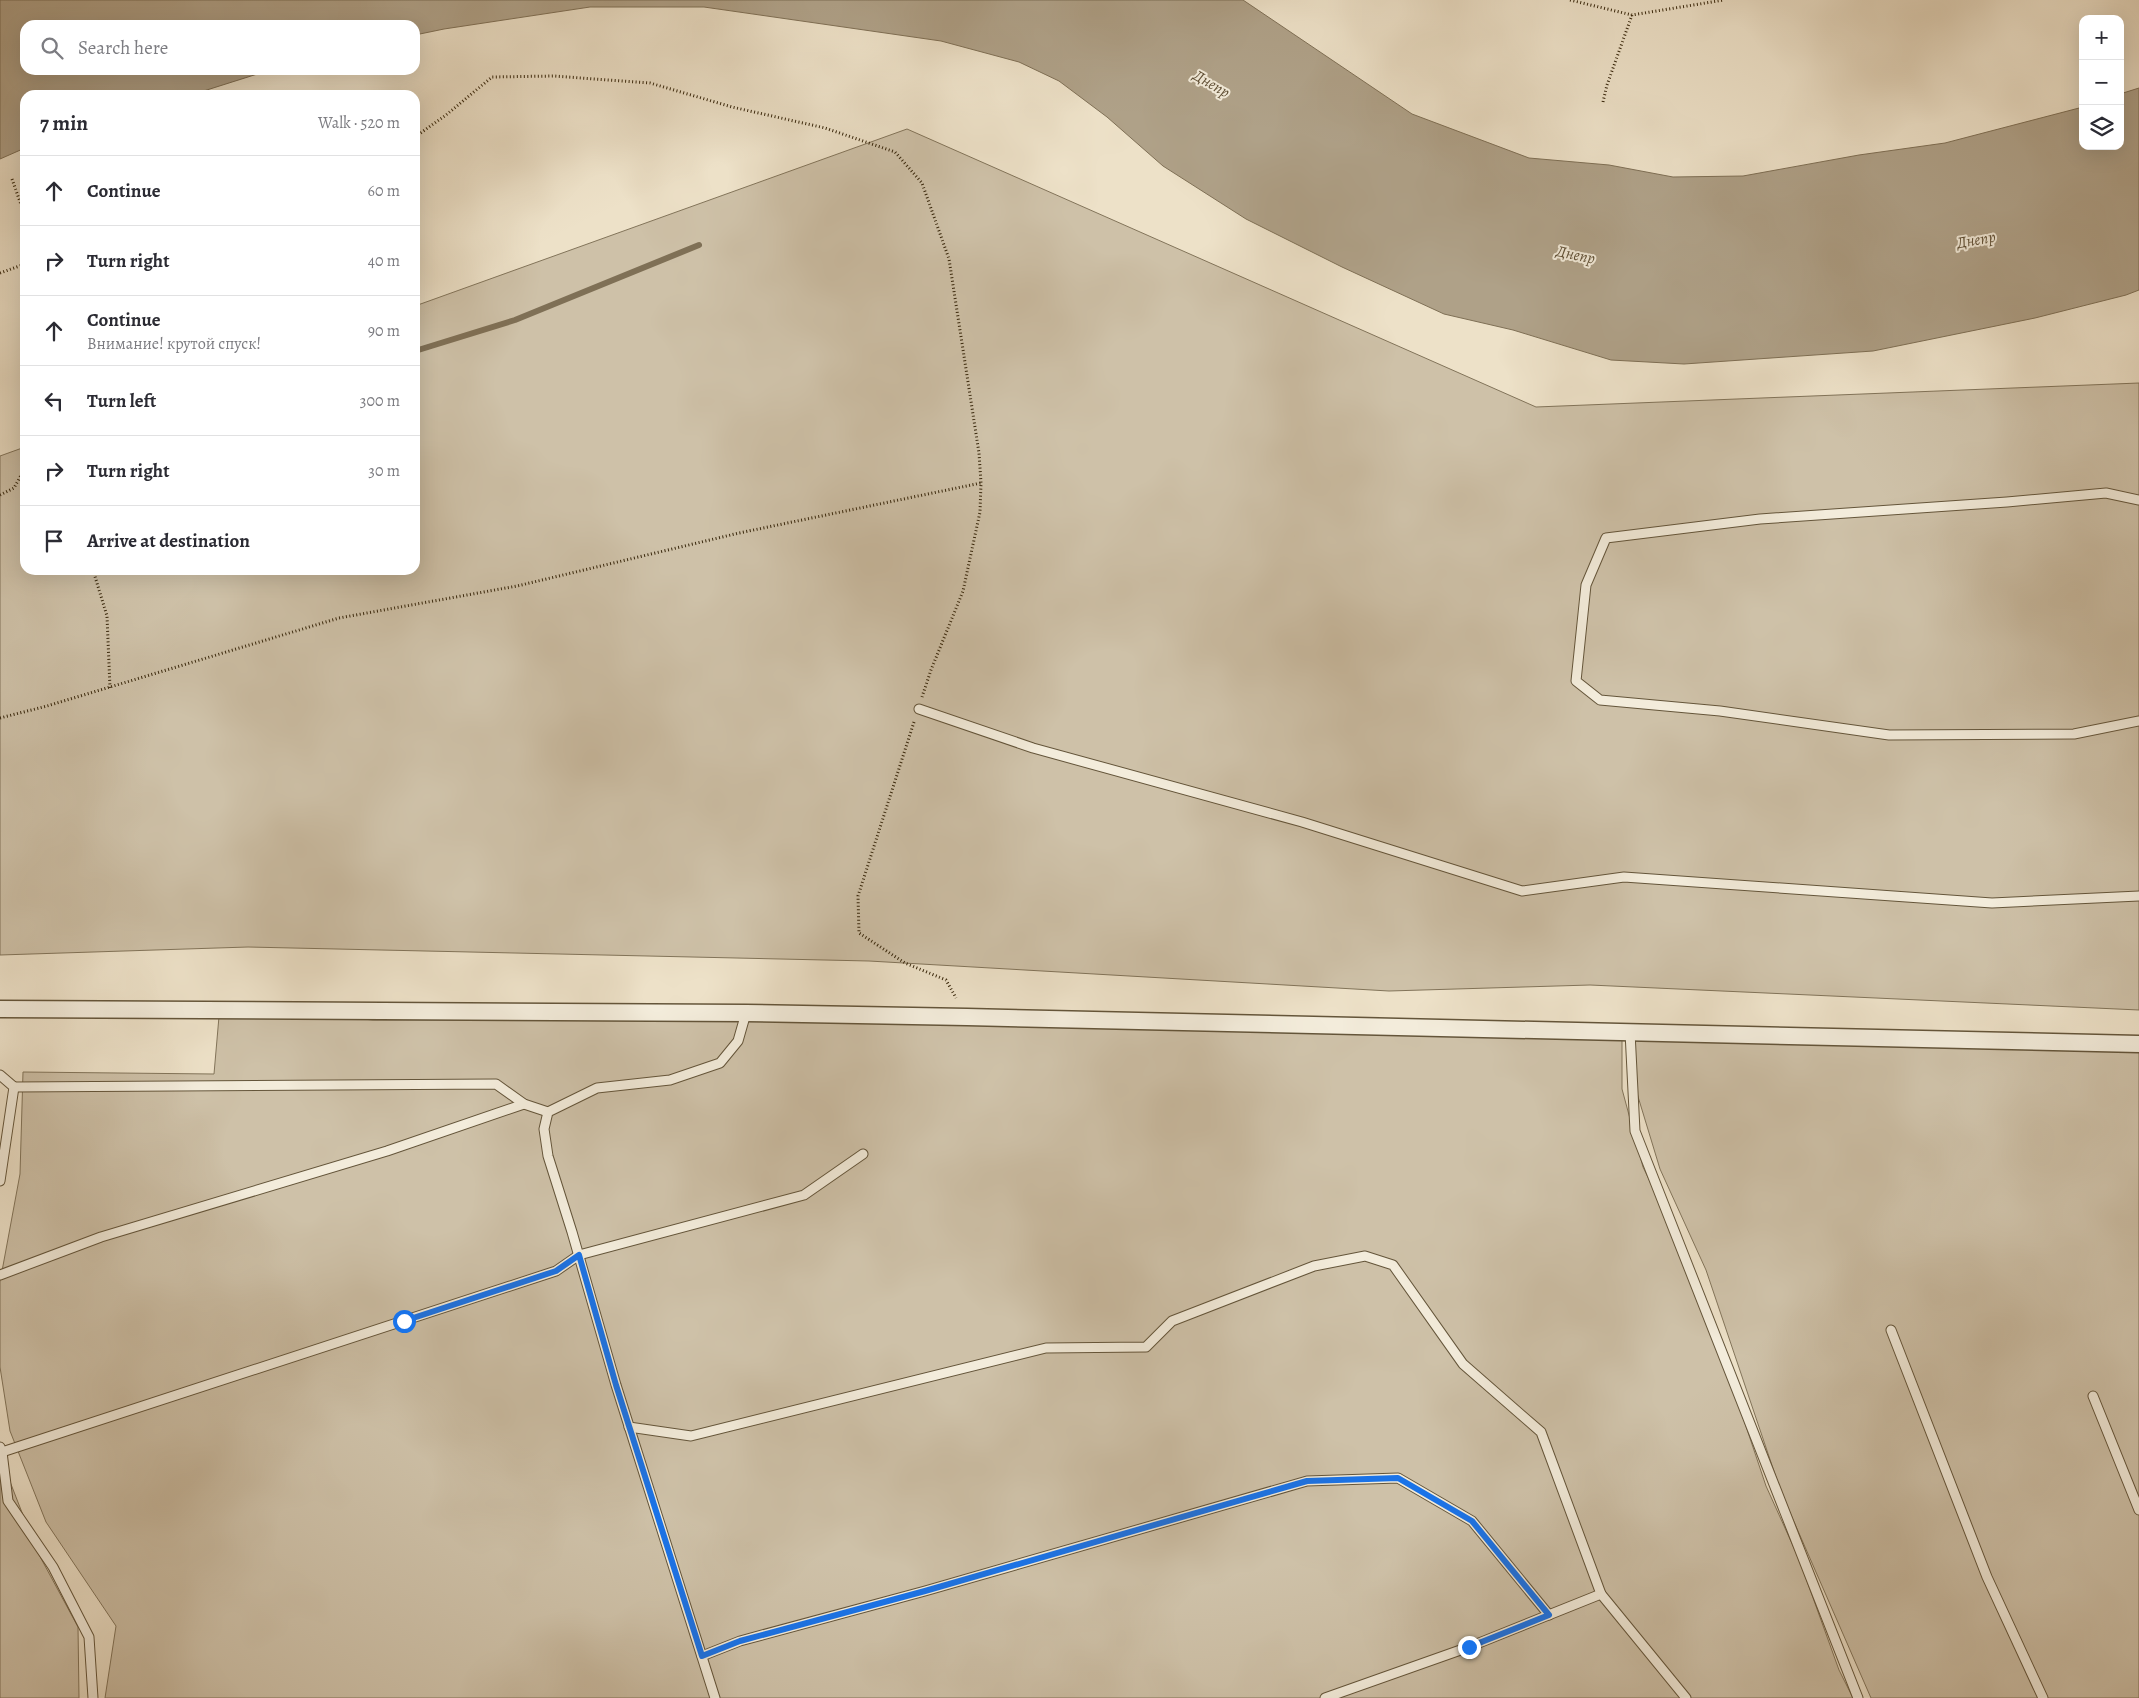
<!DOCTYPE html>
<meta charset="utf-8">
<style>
:root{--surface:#fff;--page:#f7f7f7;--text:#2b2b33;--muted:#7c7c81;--line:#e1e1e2}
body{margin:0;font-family:Alegreya,serif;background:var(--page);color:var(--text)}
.controls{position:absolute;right:15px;top:15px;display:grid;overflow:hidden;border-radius:10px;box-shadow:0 5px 20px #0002}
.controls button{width:45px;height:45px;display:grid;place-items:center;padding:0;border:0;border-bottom:1px solid var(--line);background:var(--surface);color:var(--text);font:25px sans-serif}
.stop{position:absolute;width:15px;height:15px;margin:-11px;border:4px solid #1a73e8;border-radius:50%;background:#fff}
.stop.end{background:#1a73e8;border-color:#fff;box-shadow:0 1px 5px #0008}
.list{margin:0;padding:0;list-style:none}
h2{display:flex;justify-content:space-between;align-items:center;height:65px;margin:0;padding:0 20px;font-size:21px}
h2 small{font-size:16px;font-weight:400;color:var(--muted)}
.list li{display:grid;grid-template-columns:32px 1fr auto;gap:15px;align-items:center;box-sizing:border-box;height:70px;padding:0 20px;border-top:1px solid var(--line)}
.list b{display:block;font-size:19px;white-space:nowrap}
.list p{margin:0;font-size:16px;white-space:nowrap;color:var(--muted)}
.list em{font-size:16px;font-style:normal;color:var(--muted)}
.icon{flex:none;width:28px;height:28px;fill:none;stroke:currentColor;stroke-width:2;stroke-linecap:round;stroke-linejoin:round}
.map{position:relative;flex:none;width:2139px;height:1698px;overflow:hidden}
.search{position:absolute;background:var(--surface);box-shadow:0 5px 20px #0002;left:20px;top:20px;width:400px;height:55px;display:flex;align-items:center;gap:12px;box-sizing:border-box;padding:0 18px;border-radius:15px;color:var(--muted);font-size:19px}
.panel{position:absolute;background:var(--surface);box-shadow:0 5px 20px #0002;left:20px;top:90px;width:400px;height:485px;border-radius:15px}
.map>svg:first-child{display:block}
</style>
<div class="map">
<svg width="2139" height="1698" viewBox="0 0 2139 1698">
<rect width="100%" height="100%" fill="#ede1c8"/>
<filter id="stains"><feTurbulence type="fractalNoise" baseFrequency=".004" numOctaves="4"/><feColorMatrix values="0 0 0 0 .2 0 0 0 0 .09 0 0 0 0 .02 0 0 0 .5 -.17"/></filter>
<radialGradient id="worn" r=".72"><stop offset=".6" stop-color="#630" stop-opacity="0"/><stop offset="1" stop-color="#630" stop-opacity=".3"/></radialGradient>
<g fill="#cec1a8" stroke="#82745a">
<path d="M 907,129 L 1536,407 L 2139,383 L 2139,1010 L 1590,985 L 1389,991 L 869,961 L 248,947 L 0,955 L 0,456 L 25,447 L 25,570 L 415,570 L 415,306 Z"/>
<path d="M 220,1005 L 373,1020 L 758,1019 L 1622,1038 L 1622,1089 L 1643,1167 L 1687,1259 L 1711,1322 L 1766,1486 L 1799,1559 L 1839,1670 L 1853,1698 L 105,1698 L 116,1626 L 46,1522 L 10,1431 L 0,1367 L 0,1282 L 20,1174 L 23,1072 L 214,1074 Z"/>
<path d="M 1635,1031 L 2139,1041 L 2139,1698 L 1871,1698 L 1781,1492 L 1706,1270 L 1660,1169 L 1636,1090 Z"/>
<path d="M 0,1456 L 37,1551 L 78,1627 L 79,1698 L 0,1698 Z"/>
</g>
<path fill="#afa188" stroke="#7f7056" d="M 0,0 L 1243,0 L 1412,114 L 1529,158 L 1609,165 L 1673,177 L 1743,176 L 1859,155 L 1945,143 L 2083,107 L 2083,146 L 2120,146 L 2120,94 L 2139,88 L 2139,290 L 2126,295 L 2035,318 L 1873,351 L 1684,364 L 1611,360 L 1513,330 L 1444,314 L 1342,267 L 1246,219 L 1163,166 L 1107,117 L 1059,81 L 1019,62 L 941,41 L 704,7 L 590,7 L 444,29 L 415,35 L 415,25 L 25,25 L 25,70 L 270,70 L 191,95 L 25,95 L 25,148 L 0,159 Z"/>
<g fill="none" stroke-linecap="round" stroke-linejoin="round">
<path stroke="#7f7056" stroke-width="6" d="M 415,351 L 515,320 L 699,245"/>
<g stroke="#64553a" stroke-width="11">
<g id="service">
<path d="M 2139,500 L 2106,493 L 2007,502 L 1760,519 L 1606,538 L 1586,585 L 1576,681 L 1600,700 L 1720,711 L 1889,735 L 2074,734 L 2139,721"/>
<path d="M 919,709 L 1033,748 L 1302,822 L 1522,891 L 1624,877 L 1992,903 L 2139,896"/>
<path d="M 1630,1032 L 1635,1131 L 1858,1698"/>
<path d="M 0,1075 L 14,1087 L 0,1181"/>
<path d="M 14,1087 L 496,1084 L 524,1104 L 548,1112"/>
<path d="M 0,1275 L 101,1237 L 387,1151 L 524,1104"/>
<path d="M 1891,1330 L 1987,1577 L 2043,1698"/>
<path d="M 2093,1396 L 2139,1510"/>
<path d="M 629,1427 L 691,1436 L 1046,1348 L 1146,1347 L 1172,1321 L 1314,1266 L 1365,1256 L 1393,1265 L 1463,1364 L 1541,1432 L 1601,1594 L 1686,1698"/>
<path d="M 0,1447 L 2,1452 L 556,1271 L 579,1255 L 804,1195 L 863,1154"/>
<path d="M 0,1453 L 2,1452 L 8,1501 L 53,1567 L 89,1637 L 93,1698"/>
<path d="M 702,1656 L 740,1641 L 925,1591 L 1307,1481 L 1398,1478 L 1472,1521 L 1549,1615"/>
<path d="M 715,1698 L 616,1385 L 572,1232 L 548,1156 L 544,1129 L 548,1112 L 597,1088 L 670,1080 L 720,1063 L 738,1041 L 746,1013"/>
<path d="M 1325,1698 L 1469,1647 L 1601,1594"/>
</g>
</g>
<g stroke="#64553a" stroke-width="19">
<path id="minor" d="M 0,1009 L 746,1013 L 967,1017 L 2139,1044"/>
</g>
<g stroke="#37260b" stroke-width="3" stroke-dasharray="1 2.5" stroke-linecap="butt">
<path d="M 1570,0 L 1632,15 L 1724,0"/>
<path d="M 1603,102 L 1607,85 L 1632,15"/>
<path d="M 415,137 L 446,115 L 492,77 L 554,76 L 650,83 L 732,107 L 825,128 L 895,152 L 922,183 L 949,259 L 979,453 L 981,483 L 980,512 L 963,591 L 931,670 L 922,697"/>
<path d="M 12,179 L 25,216"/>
<path d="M 0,273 L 25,264"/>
<path d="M 0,495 L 14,488 L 25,468"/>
<path d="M 93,570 L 107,616 L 110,688"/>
<path d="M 0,718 L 47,706 L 339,618 L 517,586 L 739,533 L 981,483"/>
<path d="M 914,722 L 858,896 L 859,933 L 905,963 L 946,980 L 956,998"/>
</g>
<use href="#service" stroke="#f3ecdb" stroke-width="9"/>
<use href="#minor" stroke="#f3ecdb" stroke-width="16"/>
</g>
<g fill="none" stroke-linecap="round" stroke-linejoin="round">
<path stroke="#1a73e8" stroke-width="6" d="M 404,1321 L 556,1271 L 579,1255 L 616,1385 L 702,1656 L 740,1641 L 925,1591 L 1307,1481 L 1398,1478 L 1472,1521 L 1549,1615 L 1469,1647"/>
</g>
<g text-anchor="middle" stroke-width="4" stroke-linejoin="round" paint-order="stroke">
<g font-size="16" font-style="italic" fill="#615137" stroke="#f3ecdb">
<text transform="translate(1212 83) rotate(30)" y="6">Днепр</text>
<text transform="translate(1976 239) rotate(-10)" y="6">Днепр</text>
<text transform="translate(1576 254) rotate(12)" y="6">Днепр</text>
</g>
</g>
<rect width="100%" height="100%" filter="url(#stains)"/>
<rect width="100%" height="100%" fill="url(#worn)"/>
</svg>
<div class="controls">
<button>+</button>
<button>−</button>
<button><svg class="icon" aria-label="layers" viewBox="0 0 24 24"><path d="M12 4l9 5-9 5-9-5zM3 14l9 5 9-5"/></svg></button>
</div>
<div class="stop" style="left:404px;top:1321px"></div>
<div class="stop end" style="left:1469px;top:1647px"></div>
<div class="search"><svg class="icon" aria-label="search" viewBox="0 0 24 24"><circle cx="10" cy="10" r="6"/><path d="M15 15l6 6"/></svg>Search here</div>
<section class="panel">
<h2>7 min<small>Walk · 520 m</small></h2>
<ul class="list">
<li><svg class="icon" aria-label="ahead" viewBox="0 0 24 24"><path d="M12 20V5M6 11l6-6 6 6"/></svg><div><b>Continue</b></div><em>60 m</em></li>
<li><svg class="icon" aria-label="right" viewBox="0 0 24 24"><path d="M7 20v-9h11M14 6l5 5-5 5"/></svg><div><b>Turn right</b></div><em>40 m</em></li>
<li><svg class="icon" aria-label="ahead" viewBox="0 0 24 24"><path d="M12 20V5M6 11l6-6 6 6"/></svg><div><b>Continue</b><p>Внимание! крутой спуск!</p></div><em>90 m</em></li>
<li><svg class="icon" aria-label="left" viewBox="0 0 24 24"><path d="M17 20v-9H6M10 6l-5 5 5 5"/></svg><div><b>Turn left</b></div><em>300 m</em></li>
<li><svg class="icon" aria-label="right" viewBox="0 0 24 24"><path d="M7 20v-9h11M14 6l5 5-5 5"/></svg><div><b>Turn right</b></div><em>30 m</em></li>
<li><svg class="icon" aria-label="arrive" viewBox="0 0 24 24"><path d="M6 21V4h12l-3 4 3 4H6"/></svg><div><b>Arrive at destination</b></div></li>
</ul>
</section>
</div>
